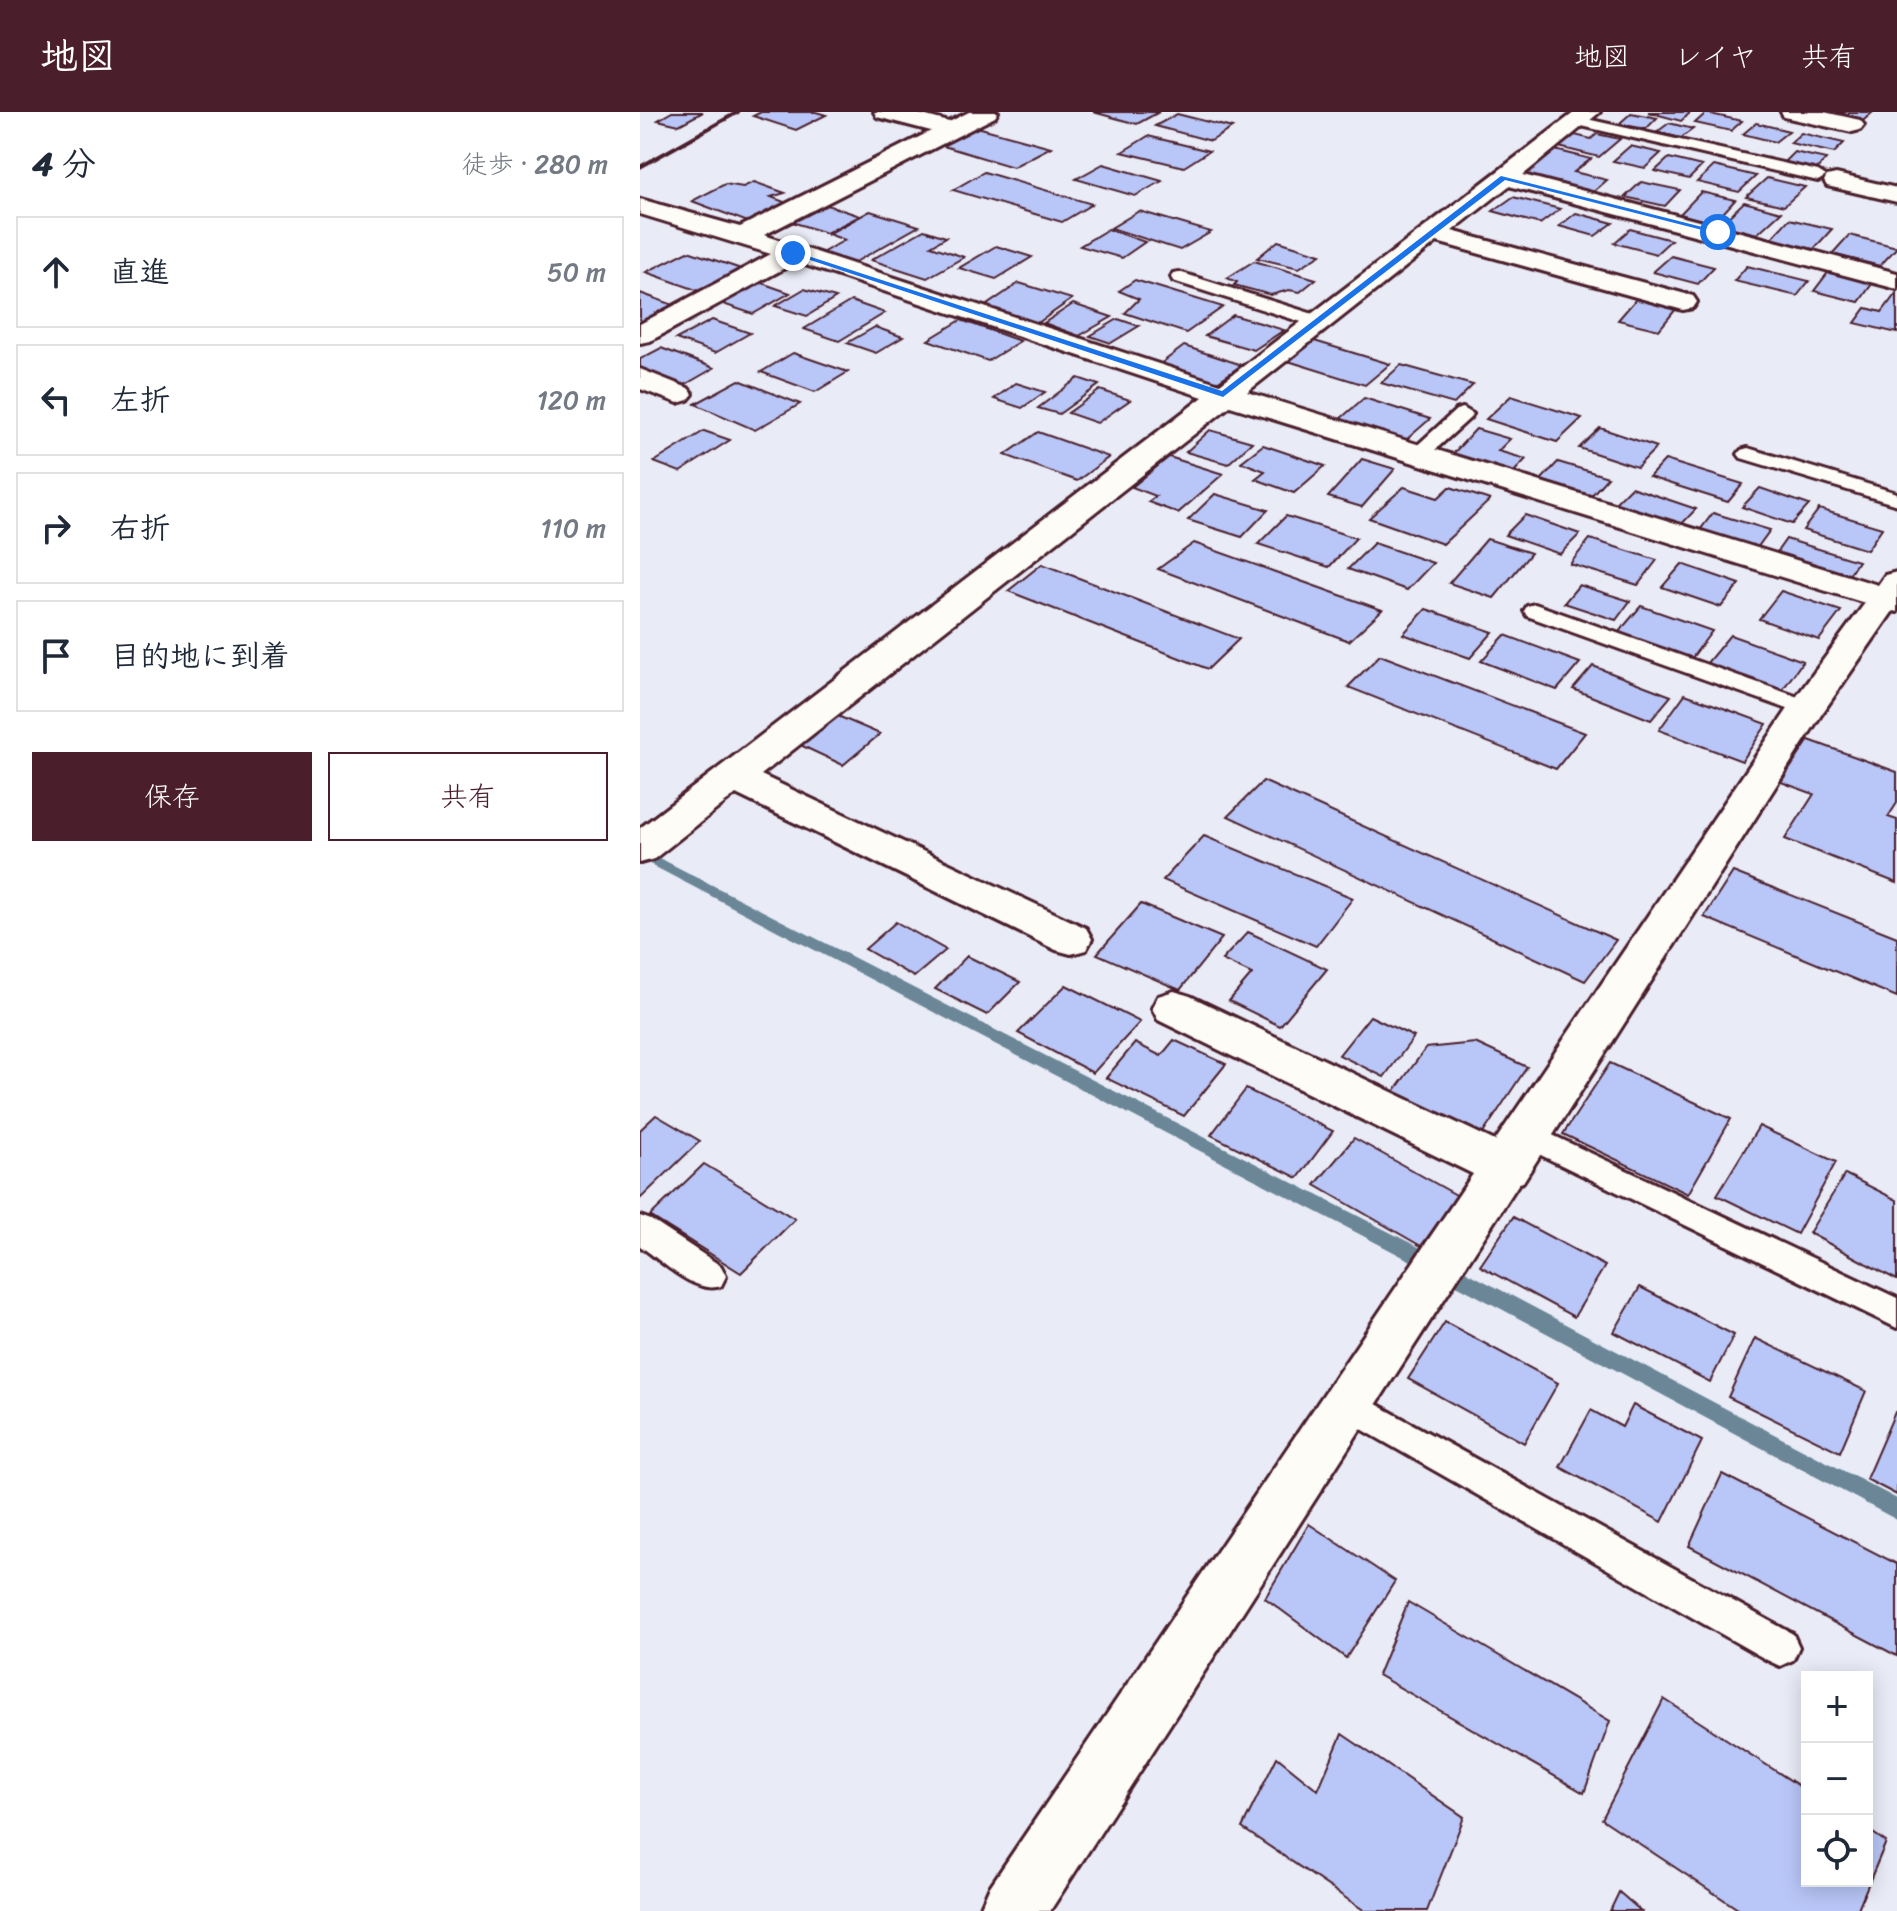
<!DOCTYPE html>
<html lang="ja">
<meta charset="utf-8">
<style>
:root{--surface:#fff;--page:#f6f6f7;--text:#1f2937;--muted:#747a83;--line:#e0e1e3;--accent:#4a1f2b}
body{margin:0;font-family:Sriracha,"Klee One",sans-serif;background:var(--page);color:var(--text)}
.controls{position:absolute;right:24px;bottom:24px;display:grid;overflow:hidden;border-radius:0px;box-shadow:0 4px 20px #0003}
.controls button{width:72px;height:72px;display:grid;place-items:center;padding:0;border:0;border-bottom:2px solid var(--line);background:var(--surface);color:var(--text);font:40px sans-serif}
.stop{position:absolute;width:24px;height:24px;margin:-18px;border:6px solid #1a73e8;border-radius:50%;background:#fff}
.stop.end{background:#1a73e8;border-color:#fff;box-shadow:0 2px 8px #0008}
.list{margin:0;padding:0;list-style:none}
h2{display:flex;justify-content:space-between;align-items:center;height:104px;margin:0;padding:0 32px;font-size:34px}
h2 small{font-size:26px;font-weight:400;color:var(--muted)}
.list li{display:grid;grid-template-columns:52px 1fr auto;gap:24px;align-items:center;box-sizing:border-box;height:112px;margin:0 16px 16px;padding:0 16px;border:2px solid var(--line);border-radius:0px}
.list b{display:block;font-size:30px;white-space:nowrap}
.list em{font-size:26px;font-style:normal;color:var(--muted)}
.actions{display:flex;gap:16px;padding:24px 32px}
.actions a{flex:1;padding:18px 0;border:2px solid var(--accent);border-radius:0px;text-align:center;font-size:28px;color:var(--accent)}
.actions .main{background:var(--accent);color:#fff}
.icon{flex:none;width:44px;height:44px;fill:none;stroke:currentColor;stroke-width:2;stroke-linecap:round;stroke-linejoin:round}
.map{position:relative;flex:none;width:1257px;height:1799px;overflow:hidden}
header{display:flex;align-items:center;gap:48px;box-sizing:border-box;height:112px;padding:0 40px;background:var(--accent);color:#fff}
header strong{font-size:38px}
nav{display:flex;gap:44px;margin-inline-start:auto;font-size:28px}
main{display:flex}
aside{flex:1;background:var(--surface)}
.map>svg:first-child{display:block}
</style>
<header>
<strong>地図</strong>
<nav><a>地図</a><a>レイヤ</a><a>共有</a></nav>
</header>
<main>
<aside>
<h2>4 分<small>徒歩 · 280 m</small></h2>
<ul class="list">
<li><svg class="icon" aria-label="ahead" viewBox="0 0 24 24"><path d="M12 20V5M6 11l6-6 6 6"/></svg><div><b>直進</b></div><em>50 m</em></li>
<li><svg class="icon" aria-label="left" viewBox="0 0 24 24"><path d="M17 20v-9H6M10 6l-5 5 5 5"/></svg><div><b>左折</b></div><em>120 m</em></li>
<li><svg class="icon" aria-label="right" viewBox="0 0 24 24"><path d="M7 20v-9h11M14 6l5 5-5 5"/></svg><div><b>右折</b></div><em>110 m</em></li>
<li><svg class="icon" aria-label="arrive" viewBox="0 0 24 24"><path d="M6 21V4h12l-3 4 3 4H6"/></svg><div><b>目的地に到着</b></div></li>
</ul>
<div class="actions"><a class="main">保存</a><a>共有</a></div>
</aside>
<div class="map">
<svg width="1257" height="1799" viewBox="0 0 1257 1799">
<rect width="100%" height="100%" fill="#e9ecf7"/>
<filter id="ink" filterUnits="userSpaceOnUse"><feTurbulence type="fractalNoise" baseFrequency=".0125" numOctaves="2"/><feDisplacementMap in="SourceGraphic" scale="16" xChannelSelector="R" yChannelSelector="G"/><feConvolveMatrix kernelMatrix="1 2 1 2 8 2 1 2 1" color-interpolation-filters="sRGB"/></filter>
<g filter="url(#ink)">
<g fill="none" stroke-linecap="round" stroke-linejoin="round">
<path fill="#6a8697" fill-rule="evenodd" d="M 0,736 L 806,1149 L 1257,1387 L 1257,1408 L 794,1161 L 0,747 Z"/>
</g>
<g fill="#b9c7f8" stroke="#4a1f2b" stroke-width="2">
<path d="M 32,0 L 63,0 L 39,13 L 18,8 Z"/>
<path d="M 121,0 L 176,0 L 186,3 L 156,18 L 113,4 Z"/>
<path d="M 453,0 L 519,0 L 497,12 Z"/>
<path d="M 1008,0 L 1051,0 L 1041,9 Z"/>
<path d="M 1196,0 L 1233,0 L 1224,8 Z"/>
<path d="M 991,1 L 1017,6 L 1006,17 L 979,12 Z"/>
<path d="M 1066,1 L 1102,9 L 1091,19 L 1055,11 Z"/>
<path d="M 537,2 L 592,16 L 571,29 L 515,14 Z"/>
<path d="M 1029,11 L 1053,17 L 1041,26 L 1017,20 Z"/>
<path d="M 1116,11 L 1149,19 L 1135,30 L 1103,22 Z"/>
<path d="M 337,15 L 411,35 L 373,55 L 300,33 Z"/>
<path d="M 1161,21 L 1204,31 L 1194,41 L 1150,31 Z"/>
<path d="M 957,22 L 980,27 L 959,45 L 919,35 L 935,23 L 951,27 Z"/>
<path d="M 508,24 L 569,39 L 544,55 L 482,40 Z"/>
<path d="M 990,34 L 1021,41 L 1005,56 L 973,49 Z"/>
<path d="M 915,38 L 951,47 L 934,60 L 967,68 L 950,83 L 880,65 Z"/>
<path d="M 1154,40 L 1186,47 L 1174,60 L 1141,53 Z"/>
<path d="M 1029,46 L 1062,54 L 1049,67 L 1015,59 Z"/>
<path d="M 463,52 L 522,69 L 495,84 L 436,67 Z"/>
<path d="M 1074,54 L 1116,64 L 1099,80 L 1057,70 Z"/>
<path d="M 344,60 L 452,92 L 422,110 L 313,78 Z"/>
<path d="M 1127,66 L 1165,75 L 1144,94 L 1106,85 Z"/>
<path d="M 114,70 L 145,81 L 131,85 L 149,92 L 113,112 L 52,89 L 85,72 L 103,75 Z"/>
<path d="M 1001,70 L 1040,78 L 1025,94 L 985,85 Z"/>
<path d="M 1061,80 L 1095,88 L 1074,111 L 1039,103 Z"/>
<path d="M 873,85 L 920,97 L 900,112 L 853,99 Z"/>
<path d="M 1104,90 L 1141,100 L 1117,122 L 1080,113 Z"/>
<path d="M 184,92 L 220,104 L 186,121 L 149,109 Z"/>
<path d="M 230,99 L 279,114 L 210,153 L 178,143 L 205,128 L 188,122 Z"/>
<path d="M 499,99 L 571,120 L 540,138 L 471,116 Z"/>
<path d="M 936,101 L 973,111 L 955,124 L 919,114 Z"/>
<path d="M 1149,107 L 1192,117 L 1172,139 L 1129,129 Z"/>
<path d="M 468,117 L 505,130 L 482,146 L 440,134 Z"/>
<path d="M 990,117 L 1031,128 L 1016,142 L 974,131 Z"/>
<path d="M 284,118 L 306,125 L 291,134 L 324,145 L 287,166 L 231,148 Z"/>
<path d="M 1209,123 L 1257,135 L 1240,154 L 1192,142 Z"/>
<path d="M 638,129 L 681,142 L 659,156 L 617,146 Z"/>
<path d="M 356,134 L 392,145 L 356,167 L 319,156 Z"/>
<path d="M 48,139 L 101,157 L 59,179 L 6,160 Z"/>
<path d="M 1031,144 L 1074,155 L 1058,172 L 1013,160 Z"/>
<path d="M 614,149 L 676,167 L 660,180 L 649,178 L 631,183 L 594,173 L 597,170 L 587,166 Z"/>
<path d="M 1107,154 L 1169,169 L 1157,184 L 1094,169 Z"/>
<path d="M 1190,158 L 1234,169 L 1219,190 L 1174,179 Z"/>
<path d="M 495,168 L 583,195 L 546,221 L 485,201 L 499,187 L 479,179 Z"/>
<path d="M 116,169 L 150,181 L 113,202 L 77,190 Z"/>
<path d="M 379,171 L 432,187 L 395,213 L 344,195 Z"/>
<path d="M 164,177 L 196,186 L 167,204 L 135,194 Z"/>
<path d="M 1257,180 L 1257,221 L 1215,211 L 1226,196 L 1242,200 Z"/>
<path d="M 0,181 L 36,194 L 0,213 Z"/>
<path d="M 996,187 L 1036,197 L 1019,218 L 978,208 Z"/>
<path d="M 211,189 L 245,201 L 199,229 L 164,217 Z"/>
<path d="M 433,192 L 472,205 L 439,224 L 404,211 Z"/>
<path d="M 593,203 L 644,218 L 614,238 L 565,224 Z"/>
<path d="M 478,207 L 499,214 L 471,231 L 450,224 Z"/>
<path d="M 72,208 L 110,221 L 75,241 L 36,227 Z"/>
<path d="M 321,208 L 380,229 L 348,249 L 288,228 Z"/>
<path d="M 235,215 L 263,225 L 236,241 L 207,231 Z"/>
<path d="M 671,228 L 750,252 L 725,273 L 645,248 Z"/>
<path d="M 544,234 L 602,253 L 574,272 L 519,253 Z"/>
<path d="M 21,236 L 74,256 L 41,275 L 0,259 L 0,247 Z"/>
<path d="M 153,241 L 208,260 L 175,280 L 121,260 Z"/>
<path d="M 761,253 L 833,273 L 814,292 L 741,271 Z"/>
<path d="M 438,266 L 459,273 L 419,302 L 398,296 Z"/>
<path d="M 99,268 L 160,292 L 115,318 L 55,292 Z"/>
<path d="M 376,271 L 405,280 L 382,296 L 354,287 Z"/>
<path d="M 460,278 L 490,288 L 457,311 L 428,301 Z"/>
<path d="M 871,284 L 942,306 L 917,330 L 846,307 Z"/>
<path d="M 724,286 L 790,307 L 766,328 L 700,307 Z"/>
<path d="M 960,316 L 1017,335 L 997,355 L 939,336 Z"/>
<path d="M 836,317 L 870,327 L 858,339 L 886,347 L 871,363 L 810,345 Z"/>
<path d="M 570,318 L 612,330 L 588,352 L 546,340 Z"/>
<path d="M 64,319 L 90,328 L 40,360 L 14,350 Z"/>
<path d="M 398,320 L 469,345 L 437,369 L 365,343 Z"/>
<path d="M 623,333 L 685,354 L 654,381 L 615,367 L 625,359 L 601,350 Z"/>
<path d="M 529,345 L 583,362 L 538,401 L 508,390 L 516,384 L 492,375 Z"/>
<path d="M 722,347 L 755,357 L 722,395 L 688,385 Z"/>
<path d="M 1025,348 L 1103,372 L 1088,390 L 1009,365 Z"/>
<path d="M 918,350 L 968,365 L 950,385 L 900,369 Z"/>
<path d="M 764,375 L 798,386 L 810,375 L 850,388 L 803,432 L 729,406 Z"/>
<path d="M 991,375 L 1056,397 L 1036,418 L 971,395 Z"/>
<path d="M 1120,376 L 1169,393 L 1152,412 L 1102,395 Z"/>
<path d="M 575,382 L 628,398 L 602,425 L 548,408 Z"/>
<path d="M 1179,397 L 1242,416 L 1227,438 L 1163,418 Z"/>
<path d="M 1073,401 L 1130,418 L 1114,440 L 1057,422 Z"/>
<path d="M 885,403 L 940,422 L 920,442 L 865,423 Z"/>
<path d="M 646,404 L 716,426 L 689,455 L 618,432 Z"/>
<path d="M 847,427 L 891,441 L 854,486 L 809,471 Z"/>
<path d="M 950,427 L 1017,448 L 998,473 L 930,452 Z"/>
<path d="M 1146,427 L 1218,449 L 1207,466 L 1134,444 Z"/>
<path d="M 554,431 L 742,498 L 709,529 L 518,457 Z"/>
<path d="M 734,431 L 793,451 L 767,478 L 708,457 Z"/>
<path d="M 402,452 L 599,527 L 568,557 L 368,479 Z"/>
<path d="M 1042,452 L 1100,472 L 1081,495 L 1022,475 Z"/>
<path d="M 939,473 L 990,489 L 976,508 L 924,491 Z"/>
<path d="M 1141,479 L 1201,499 L 1179,528 L 1119,507 Z"/>
<path d="M 1001,494 L 1072,519 L 1051,547 L 978,521 Z"/>
<path d="M 786,497 L 853,520 L 830,546 L 763,522 Z"/>
<path d="M 865,523 L 940,551 L 917,578 L 841,549 Z"/>
<path d="M 1090,523 L 1163,549 L 1141,580 L 1066,552 Z"/>
<path d="M 740,543 L 945,621 L 916,657 L 708,575 Z"/>
<path d="M 953,554 L 1031,584 L 1011,608 L 933,577 Z"/>
<path d="M 1045,582 L 1127,612 L 1102,649 L 1019,618 Z"/>
<path d="M 193,602 L 240,622 L 203,653 L 156,631 Z"/>
<path d="M 1169,628 L 1257,660 L 1257,691 L 1248,705 L 1257,708 L 1257,771 L 1145,727 L 1174,682 L 1141,670 Z"/>
<path d="M 623,669 L 976,828 L 945,869 L 588,704 Z"/>
<path d="M 564,724 L 713,786 L 676,834 L 523,768 Z"/>
<path d="M 1093,760 L 1257,825 L 1257,885 L 1064,805 Z"/>
<path d="M 501,792 L 582,826 L 540,878 L 457,842 Z"/>
<path d="M 256,810 L 306,838 L 274,865 L 225,837 Z"/>
<path d="M 608,820 L 687,857 L 640,914 L 589,889 L 612,862 L 582,848 Z"/>
<path d="M 327,844 L 380,870 L 347,903 L 295,877 Z"/>
<path d="M 426,873 L 500,910 L 453,961 L 378,921 Z"/>
<path d="M 730,904 L 774,925 L 744,965 L 699,943 Z"/>
<path d="M 534,928 L 586,952 L 544,1004 L 466,966 L 495,931 L 521,944 Z"/>
<path d="M 835,931 L 887,955 L 842,1023 L 753,981 L 786,936 Z"/>
<path d="M 970,951 L 1091,1007 L 1048,1082 L 923,1022 Z"/>
<path d="M 606,977 L 693,1019 L 658,1066 L 571,1023 Z"/>
<path d="M 16,1003 L 60,1029 L 0,1087 L 0,1018 Z"/>
<path d="M 1119,1014 L 1196,1050 L 1157,1122 L 1077,1083 Z"/>
<path d="M 714,1026 L 818,1084 L 781,1134 L 675,1073 Z"/>
<path d="M 64,1052 L 155,1107 L 101,1161 L 10,1104 Z"/>
<path d="M 1205,1062 L 1257,1088 L 1257,1168 L 1169,1121 Z"/>
<path d="M 873,1105 L 965,1154 L 934,1205 L 840,1154 Z"/>
<path d="M 1000,1175 L 1094,1223 L 1070,1270 L 974,1220 Z"/>
<path d="M 805,1210 L 918,1271 L 884,1331 L 768,1267 Z"/>
<path d="M 1115,1226 L 1226,1279 L 1200,1340 L 1088,1285 Z"/>
<path d="M 993,1293 L 1062,1329 L 1022,1410 L 920,1355 L 951,1298 L 982,1315 Z"/>
<path d="M 1255,1300 L 1257,1301 L 1257,1383 L 1226,1367 Z"/>
<path d="M 1082,1362 L 1257,1452 L 1257,1544 L 1049,1434 Z"/>
<path d="M 669,1412 L 755,1469 L 706,1546 L 625,1486 Z"/>
<path d="M 768,1490 L 970,1609 L 944,1681 L 738,1563 Z"/>
<path d="M 1024,1587 L 1167,1679 L 1167,1769 L 1227,1769 L 1227,1717 L 1246,1730 L 1217,1799 L 1101,1799 L 962,1707 Z"/>
<path d="M 702,1622 L 824,1705 L 787,1799 L 725,1799 L 602,1716 L 637,1645 L 678,1678 Z"/>
<path d="M 979,1780 L 1001,1799 L 970,1799 Z"/>
</g>
<g fill="none" stroke-linecap="round" stroke-linejoin="round">
<g stroke="#4a1f2b" stroke-width="6">
<g id="service">
<path d="M 938,5 L 1178,59 L 1186,64 L 1178,69 L 933,12 L 931,9 Z"/>
<path d="M 539,160 L 683,205 L 686,209 L 683,213 L 671,213 L 533,169 L 531,165 L 533,161 Z"/>
<path d="M 823,296 L 833,302 L 830,306 L 785,347 L 771,347 L 768,343 L 771,339 L 816,298 Z"/>
<path d="M 1108,336 L 1257,381 L 1257,393 L 1101,346 L 1098,342 L 1101,338 Z"/>
<path d="M 895,492 L 1175,591 L 1179,596 L 1175,601 L 1159,601 L 887,504 L 884,499 L 887,494 Z"/>
<path d="M 887,1011 L 1257,1186 L 1257,1216 L 876,1031 L 872,1023 L 876,1015 Z"/>
<path d="M 0,1104 L 11,1108 L 81,1154 L 86,1164 L 81,1174 C 55,1183 21,1148 0,1134 Z"/>
<path d="M 709,1277 L 1153,1522 L 1159,1535 L 1153,1548 L 1140,1554 L 1127,1548 L 697,1303 L 692,1292 L 697,1281 Z"/>
</g>
</g>
<g stroke="#4a1f2b" stroke-width="6">
<g id="minor">
<path d="M 234,0 L 271,0 L 309,10 L 329,0 L 358,0 L 355,5 L 124,123 L 580,272 L 935,0 L 960,0 L 883,63 L 1257,161 L 1257,177 L 869,74 L 812,119 L 1053,184 L 1057,190 L 1053,196 L 1043,198 L 797,130 L 607,280 L 1238,473 L 1245,463 L 1257,460 L 1257,500 L 1253,499 L 1181,603 L 883,1070 L 879,1071 L 410,1799 L 339,1799 L 349,1776 L 833,1062 L 518,908 L 512,896 L 518,884 L 534,879 L 550,884 L 855,1029 L 1154,588 L 1225,491 L 590,294 L 121,663 L 446,816 L 452,827 L 446,838 L 431,842 L 416,838 L 96,682 L 14,747 L 0,751 L 0,716 L 563,285 L 156,150 L 10,229 L 0,231 L 0,212 L 131,142 L 0,102 L 0,87 L 100,115 L 291,19 L 237,5 Z"/>
<path d="M 1141,0 L 1184,0 L 1220,8 L 1224,13 L 1220,18 L 1212,20 L 1144,5 Z"/>
<path d="M 1196,62 L 1257,76 L 1257,90 L 1187,74 L 1184,69 L 1187,64 Z"/>
<path d="M 0,257 L 48,276 L 53,282 L 48,288 L 38,291 L 0,277 Z"/>
</g>
</g>
<use href="#service" fill="#fdfcf7" fill-rule="evenodd"/>
<use href="#minor" fill="#fdfcf7" fill-rule="evenodd"/>
<path stroke="#4a1f2b" stroke-width="4" d="M 0,55 L 98,0"/>
</g>
</g>
<path fill="#1a73e8" d="M 861,64 L 1082,120 L 1078,122 L 865,68 L 583,285 L 149,141 L 156,140 L 582,279 Z"/>
</svg>
<div class="controls">
<button>+</button>
<button>−</button>
<button><svg class="icon" aria-label="locate" viewBox="0 0 24 24"><circle cx="12" cy="12" r="6"/><path d="M12 2v4M12 18v4M2 12h4M18 12h4"/></svg></button>
</div>
<div class="stop" style="left:1078px;top:120px"></div>
<div class="stop end" style="left:153px;top:141px"></div>
</div>
</main>
